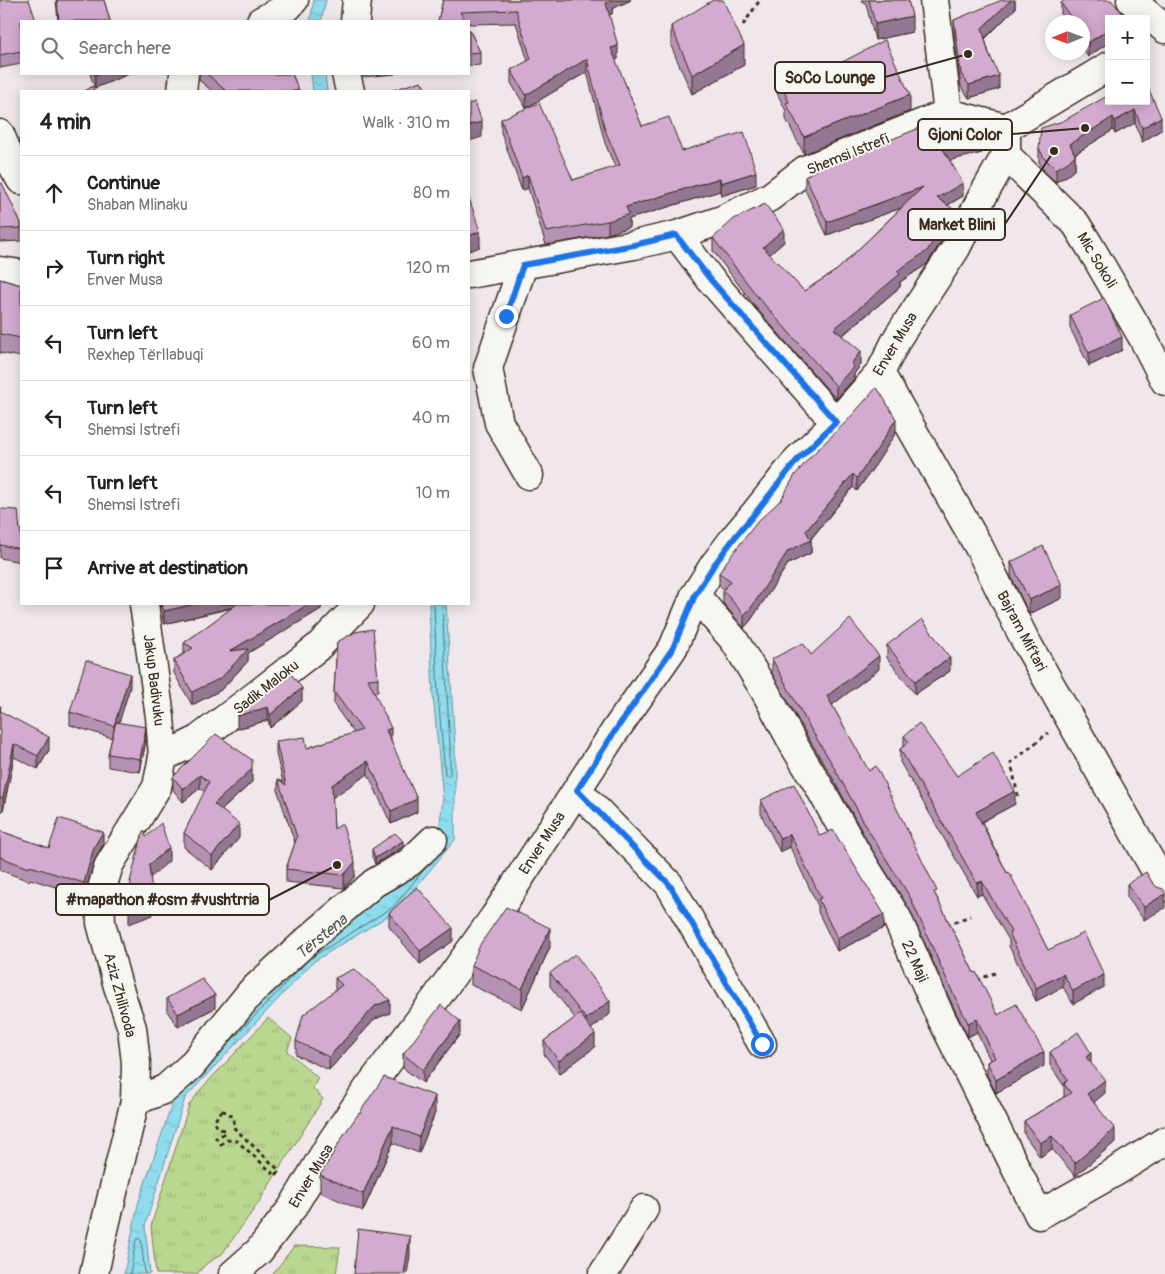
<!DOCTYPE html>
<meta charset="utf-8">
<style>
:root{--surface:#fff;--page:#f6f6f6;--text:#222;--muted:#767676;--line:#e0e0e0}
body{margin:0;font-family:Pangolin,sans-serif;background:var(--page);color:var(--text)}
.controls{position:absolute;right:15px;top:15px;display:grid;overflow:hidden;border-radius:0px;box-shadow:0 2px 12px #0003}
.controls button{width:45px;height:45px;display:grid;place-items:center;padding:0;border:0;border-bottom:1px solid var(--line);background:var(--surface);color:var(--text);font:25px sans-serif}
.compass{position:absolute;left:1045px;top:15px;width:45px;height:45px;border-radius:50%;background:var(--surface);box-shadow:0 2px 12px #0003;rotate:269deg}
.stop{position:absolute;width:15px;height:15px;margin:-11px;border:4px solid #1a73e8;border-radius:50%;background:#fff}
.stop.end{background:#1a73e8;border-color:#fff;box-shadow:0 1px 5px #0008}
.list{margin:0;padding:0;list-style:none}
h2{display:flex;justify-content:space-between;align-items:center;height:65px;margin:0;padding:0 20px;font-size:21px}
h2 small{font-size:16px;font-weight:400;color:var(--muted)}
.list li{display:grid;grid-template-columns:32px 1fr auto;gap:15px;align-items:center;box-sizing:border-box;height:75px;padding:0 20px;border-top:1px solid var(--line)}
.list b{display:block;font-size:19px;white-space:nowrap}
.list p{margin:0;font-size:16px;white-space:nowrap;color:var(--muted)}
.list em{font-size:16px;font-style:normal;color:var(--muted)}
.icon{flex:none;width:28px;height:28px;fill:none;stroke:currentColor;stroke-width:2;stroke-linecap:round;stroke-linejoin:round}
.map{position:relative;flex:none;width:1165px;height:1274px;overflow:hidden}
.search{position:absolute;background:var(--surface);box-shadow:0 2px 12px #0003;left:20px;top:20px;width:450px;height:55px;display:flex;align-items:center;gap:12px;box-sizing:border-box;padding:0 18px;border-radius:0px;color:var(--muted);font-size:19px}
.panel{position:absolute;background:var(--surface);box-shadow:0 2px 12px #0003;left:20px;top:90px;width:450px;height:515px;border-radius:0px}
.map>svg:first-child{display:block}
</style>
<div class="map">
<svg width="1165" height="1274" viewBox="0 0 1165 1274">
<defs>
<pattern id="grass-tufts" width="24" height="20" patternUnits="userSpaceOnUse" patternTransform="scale(1.25)"><rect width="24" height="20" fill="#b9d78f"/><path d="M3 7l-1-3M5 7V3M7 7l1-3M15 17l-1-3M17 17v-4M19 17l1-3" fill="none" stroke="#a0b97b"/></pattern>
<pattern id="water-ripples" width="26" height="14" patternUnits="userSpaceOnUse" patternTransform="scale(1.25)"><rect width="26" height="14" fill="#8edcee"/><path d="M2 4q2-2 4 0t4 0M15 11q2-2 4 0t4 0" fill="none" stroke="#7bbdcc"/></pattern>
</defs>
<rect width="100%" height="100%" fill="#efe7eb"/>
<filter id="ink" filterUnits="userSpaceOnUse"><feTurbulence type="fractalNoise" baseFrequency=".02" numOctaves="2"/><feDisplacementMap in="SourceGraphic" scale="10" xChannelSelector="R" yChannelSelector="G"/><feConvolveMatrix kernelMatrix="1 2 1 2 8 2 1 2 1" color-interpolation-filters="sRGB"/></filter>
<g filter="url(#ink)">
<g fill="url(#grass-tufts)" stroke="#7a8056">
<path d="M 268,1018 L 292,1038 L 287,1051 L 318,1078 L 313,1088 L 323,1099 L 257,1205 L 222,1254 L 206,1264 L 197,1274 L 156,1274 L 151,1226 L 189,1105 L 201,1089 Z"/>
<path d="M 294,1246 L 340,1247 L 336,1274 L 273,1274 Z"/>
</g>
<g fill="url(#water-ripples)" stroke="#6d959b">
<path d="M 314,0 L 326,0 L 321,21 L 310,21 Z"/>
<path d="M 311,74 L 325,74 L 327,91 L 313,91 Z"/>
<path d="M 429,604 L 446,604 L 455,746 L 455,840 L 396,911 L 313,962 L 185,1098 L 145,1226 L 150,1274 L 124,1274 L 138,1204 L 172,1104 L 214,1044 L 291,959 L 437,846 L 443,799 L 433,695 Z"/>
</g>
<g fill="none" stroke-linecap="round" stroke-linejoin="round">
<g stroke="#5c7171" stroke-width="1">
<path d="M 434,604 L 438,695 L 445,774 L 448,776 L 450,774 L 450,747 L 442,604"/>
<path d="M 312,957 L 393,907 L 426,867"/>
<path d="M 230,1042 L 305,963"/>
<path d="M 130,1274 L 136,1240 L 139,1238 L 141,1240 L 145,1274"/>
</g>
<g stroke="#3b2a1e" stroke-width="31">
<g id="minor">
<path d="M 934,0 L 948,113"/>
<path d="M 1131,0 L 1165,29"/>
<path d="M 261,21 L 288,7 L 294,0"/>
<path d="M 355,21 L 357,0"/>
<path d="M 346,74 L 350,91"/>
<path d="M 182,91 L 184,74"/>
<path d="M 0,134 L 13,166 L 21,180"/>
<path d="M 1006,155 L 1076,224 L 1089,245 L 1143,338 L 1165,381"/>
<path d="M 677,235 L 710,279 L 836,423"/>
<path d="M 523,265 L 488,368 L 499,423 L 529,475"/>
<path d="M 0,271 L 21,274"/>
<path d="M 469,274 L 634,245 L 677,235 L 722,220 L 770,197 L 805,170 L 948,113 L 1006,128 L 1109,66"/>
<path d="M 880,373 L 980,549 L 1024,638 L 1165,887"/>
<path d="M 695,595 L 734,640 L 765,691 L 795,747 L 817,783 L 857,854 L 897,918 L 937,1009 L 1039,1215 L 1115,1172 L 1165,1141"/>
<path d="M 163,757 L 196,741 L 259,693 L 318,647 L 360,604"/>
<path d="M 577,790 L 669,884 L 762,1044"/>
<path d="M 135,1101 L 165,1089 L 191,1066 L 251,992 L 309,939 L 374,883 L 410,862 L 433,840"/>
<path d="M 94,1274 L 99,1250 L 135,1101 L 136,1063 L 132,1028 L 117,983 L 101,923 L 100,895 L 109,865 L 157,787 L 163,757 L 160,717 L 144,604"/>
<path d="M 233,1274 L 259,1251 L 292,1208 L 332,1141 L 369,1087 L 434,1001 L 495,916 L 615,731 L 673,648 L 695,595 L 714,565 L 735,537 L 756,512 L 798,459 L 836,423 L 880,373 L 898,337 L 956,248 L 981,199 L 1006,155 L 1006,128"/>
<path d="M 603,1274 L 644,1209"/>
</g>
</g>
<g stroke="#3b2a1e" stroke-width="3" stroke-dasharray="4 4" stroke-linecap="butt">
<path d="M 743,25 L 760,0"/>
<path d="M 1018,796 L 1011,763 L 1048,733"/>
<path d="M 947,925 L 970,916"/>
<path d="M 977,980 L 995,973"/>
<path d="M 222,1111 L 227,1112 L 234,1118 L 233,1127 L 279,1170 L 276,1176 L 237,1141 L 227,1140 L 221,1144 L 216,1138 L 225,1133 L 224,1130 L 220,1129 L 214,1123 L 218,1115 Z"/>
</g>
<use href="#minor" stroke="#f6f6f2" stroke-width="28"/>
</g>
<g fill="#b592b3" stroke="#3b2a1e">
<path d="M 0,0 L 21,21 L 21,64 L 0,68 Z"/>
<path d="M 56,0 L 104,0 L 110,21 L 58,21 Z"/>
<path d="M 443,0 L 631,0 L 612,9 L 612,14 L 609,15 L 618,59 L 615,60 L 642,126 L 682,151 L 756,185 L 721,196 L 720,191 L 629,219 L 629,227 L 608,234 L 546,245 L 528,188 L 522,191 L 501,132 L 501,119 L 573,180 L 615,167 L 605,143 L 587,72 L 526,108 L 511,83 L 511,70 L 528,61 L 516,23 L 469,24 L 469,21 L 438,21 Z"/>
<path d="M 861,0 L 908,0 L 912,32 L 875,40 L 866,4 Z"/>
<path d="M 1015,0 L 1015,9 L 985,39 L 999,89 L 969,98 L 961,87 L 954,33 L 954,20 Z"/>
<path d="M 1061,3 L 1126,19 L 1109,19 L 1109,42 L 1088,57 L 1082,48 L 1082,22 L 1065,22 L 1061,16 Z"/>
<path d="M 671,26 L 744,65 L 692,94 L 671,46 Z"/>
<path d="M 469,29 L 480,52 L 480,65 L 469,66 Z"/>
<path d="M 90,74 L 129,74 L 95,88 Z"/>
<path d="M 199,74 L 292,74 L 299,91 L 212,91 L 199,80 Z"/>
<path d="M 363,74 L 395,74 L 363,77 Z"/>
<path d="M 777,77 L 813,77 L 910,111 L 804,154 L 786,119 L 786,111 L 777,93 Z"/>
<path d="M 1146,101 L 1161,130 L 1142,142 L 1135,123 L 1115,134 L 1113,130 L 1075,154 L 1075,169 L 1068,175 L 1056,182 L 1044,171 L 1039,162 L 1039,148 Z"/>
<path d="M 924,130 L 982,153 L 949,160 L 963,196 L 948,205 L 952,221 L 942,240 L 927,264 L 900,282 L 900,287 L 842,336 L 861,364 L 854,374 L 854,379 L 836,399 L 757,309 L 713,251 L 713,238 L 784,242 L 769,255 L 804,291 L 837,270 L 901,208 L 827,235 L 805,190 L 805,177 Z"/>
<path d="M 0,184 L 21,223 L 21,241 L 0,242 Z"/>
<path d="M 0,279 L 21,285 L 21,357 L 0,353 Z"/>
<path d="M 1070,315 L 1122,350 L 1089,366 L 1070,328 Z"/>
<path d="M 847,421 L 896,432 L 878,461 L 857,491 L 853,487 L 811,539 L 811,553 L 788,564 L 751,620 L 744,628 L 723,603 L 723,590 L 724,589 L 719,586 L 719,573 Z"/>
<path d="M 0,509 L 20,530 L 21,530 L 21,562 L 0,558 Z"/>
<path d="M 1011,562 L 1062,598 L 1029,614 L 1011,576 Z"/>
<path d="M 160,604 L 321,604 L 321,609 L 248,653 L 248,661 L 221,690 L 192,705 L 174,673 L 174,660 L 184,653 L 184,643 L 232,608 L 164,624 Z"/>
<path d="M 337,642 L 378,678 L 378,692 L 374,692 L 391,741 L 417,812 L 391,824 L 368,774 L 332,797 L 334,829 L 355,876 L 344,888 L 286,882 L 286,869 L 295,843 L 278,792 L 278,779 L 283,782 L 276,754 L 276,741 L 307,748 L 354,733 L 334,705 L 334,692 Z"/>
<path d="M 887,645 L 950,671 L 915,694 L 887,658 Z"/>
<path d="M 811,655 L 879,669 L 832,705 L 937,898 L 974,973 L 998,1015 L 1044,1066 L 996,1093 L 987,1075 L 987,1062 L 990,1060 L 977,1032 L 968,1037 L 951,1002 L 910,910 L 870,846 L 831,775 L 809,739 L 772,673 L 772,659 Z"/>
<path d="M 291,674 L 302,701 L 270,728 L 268,720 L 237,729 Z"/>
<path d="M 130,687 L 119,722 L 146,740 L 140,772 L 108,767 L 108,754 L 112,738 L 70,725 L 70,712 Z"/>
<path d="M 0,706 L 1,712 L 49,750 L 38,769 L 14,757 L 3,811 L 0,811 Z"/>
<path d="M 904,736 L 957,776 L 1015,804 L 982,822 L 1007,873 L 1048,950 L 1104,987 L 1073,1004 L 1063,987 L 1036,1001 L 1009,946 L 1009,940 L 982,894 L 977,896 L 900,762 L 900,749 L 904,746 Z"/>
<path d="M 233,747 L 252,782 L 222,810 L 239,838 L 212,870 L 184,847 L 184,833 L 205,792 L 200,788 L 183,802 L 173,790 L 173,777 Z"/>
<path d="M 761,800 L 820,836 L 884,928 L 837,951 L 818,912 L 818,906 L 790,847 L 780,852 L 761,814 Z"/>
<path d="M 0,831 L 49,848 L 103,845 L 94,861 L 84,896 L 30,879 L 29,881 L 0,870 Z"/>
<path d="M 403,847 L 375,864 L 372,856 L 372,849 Z"/>
<path d="M 1152,882 L 1157,887 L 1144,920 L 1127,897 L 1127,884 Z"/>
<path d="M 389,913 L 453,941 L 420,964 L 389,926 Z"/>
<path d="M 550,947 L 522,1009 L 471,985 L 471,965 Z"/>
<path d="M 550,973 L 610,1014 L 591,1029 L 595,1047 L 559,1074 L 544,1054 L 544,1041 L 575,1018 L 550,986 Z"/>
<path d="M 335,978 L 390,1013 L 375,1019 L 329,1070 L 296,1055 L 296,1041 L 335,991 Z"/>
<path d="M 167,998 L 215,1008 L 178,1027 L 167,1011 Z"/>
<path d="M 460,1034 L 423,1083 L 403,1068 L 403,1054 Z"/>
<path d="M 1050,1052 L 1091,1063 L 1105,1093 L 1094,1102 L 1115,1142 L 1075,1176 L 1052,1149 L 1040,1157 L 1024,1134 L 1024,1121 L 1064,1097 L 1064,1086 L 1050,1065 Z"/>
<path d="M 435,1113 L 419,1153 L 393,1143 L 363,1211 L 320,1192 L 320,1175 L 345,1133 Z"/>
</g>
<g fill="#947792" stroke="#3b2a1e">
<path d="M 610,0 L 631,0 L 612,9 L 612,14 L 606,16 L 606,3 Z"/>
<path d="M 1011,0 L 1015,0 L 1015,9 L 982,41 L 982,28 Z"/>
<path d="M 912,16 L 912,32 L 875,40 L 875,24 Z"/>
<path d="M 1109,29 L 1109,42 L 1088,57 L 1088,43 Z"/>
<path d="M 744,45 L 744,65 L 692,94 L 692,75 Z"/>
<path d="M 618,46 L 618,59 L 611,61 L 611,48 Z"/>
<path d="M 587,59 L 587,72 L 526,108 L 526,95 Z"/>
<path d="M 98,74 L 129,74 L 95,88 L 95,75 Z"/>
<path d="M 999,76 L 999,89 L 969,98 L 969,85 Z"/>
<path d="M 910,95 L 910,111 L 804,154 L 804,137 Z"/>
<path d="M 1135,110 L 1135,123 L 1115,134 L 1115,121 Z"/>
<path d="M 1113,117 L 1113,130 L 1070,157 L 1070,144 Z"/>
<path d="M 1161,117 L 1161,130 L 1142,142 L 1142,128 Z"/>
<path d="M 482,122 L 482,137 L 469,141 L 469,125 Z"/>
<path d="M 982,140 L 982,153 L 943,162 L 943,149 Z"/>
<path d="M 1075,155 L 1075,169 L 1068,175 L 1056,182 L 1056,169 Z"/>
<path d="M 756,172 L 756,185 L 721,196 L 721,183 Z"/>
<path d="M 528,175 L 528,188 L 522,191 L 522,178 Z"/>
<path d="M 720,178 L 720,191 L 629,219 L 629,227 L 608,234 L 608,221 L 626,207 Z"/>
<path d="M 963,183 L 963,196 L 937,211 L 937,198 Z"/>
<path d="M 923,187 L 923,200 L 827,235 L 827,222 Z"/>
<path d="M 952,208 L 952,221 L 942,240 L 927,264 L 900,282 L 900,287 L 834,342 L 834,329 L 897,271 Z"/>
<path d="M 784,229 L 784,242 L 763,260 L 763,247 Z"/>
<path d="M 480,231 L 480,247 L 469,251 L 469,236 Z"/>
<path d="M 1122,337 L 1122,350 L 1089,366 L 1089,353 Z"/>
<path d="M 861,351 L 861,364 L 854,374 L 854,379 L 836,399 L 836,386 L 851,364 Z"/>
<path d="M 896,419 L 896,432 L 878,461 L 857,491 L 857,478 Z"/>
<path d="M 853,474 L 853,487 L 808,542 L 811,540 L 811,553 L 788,564 L 751,620 L 744,628 L 744,615 L 788,551 L 806,531 Z"/>
<path d="M 1062,585 L 1062,598 L 1029,614 L 1029,600 Z"/>
<path d="M 195,604 L 246,604 L 164,624 L 164,611 Z"/>
<path d="M 309,604 L 321,604 L 321,609 L 248,653 L 248,661 L 221,690 L 192,705 L 192,692 L 230,651 Z"/>
<path d="M 879,656 L 879,669 L 827,709 L 827,696 Z"/>
<path d="M 950,658 L 950,671 L 915,694 L 915,681 Z"/>
<path d="M 130,674 L 130,687 L 114,739 L 114,726 Z"/>
<path d="M 302,688 L 302,701 L 270,728 L 270,715 Z"/>
<path d="M 268,707 L 268,720 L 237,729 L 237,716 Z"/>
<path d="M 146,727 L 146,740 L 140,772 L 140,759 Z"/>
<path d="M 391,728 L 391,741 L 386,730 Z"/>
<path d="M 49,737 L 49,750 L 38,769 L 38,756 Z"/>
<path d="M 14,744 L 14,757 L 3,811 L 3,798 Z"/>
<path d="M 368,761 L 368,774 L 332,798 L 332,785 Z"/>
<path d="M 252,769 L 252,782 L 214,817 L 214,804 Z"/>
<path d="M 200,775 L 200,788 L 183,802 L 183,789 Z"/>
<path d="M 1015,791 L 1015,804 L 976,825 L 976,812 Z"/>
<path d="M 417,799 L 417,812 L 391,824 L 391,811 Z"/>
<path d="M 239,824 L 239,838 L 212,870 L 212,856 Z"/>
<path d="M 103,832 L 103,845 L 94,861 L 84,896 L 84,883 L 94,847 Z"/>
<path d="M 790,834 L 790,847 L 780,852 L 780,839 Z"/>
<path d="M 403,841 L 403,847 L 375,864 L 375,858 Z"/>
<path d="M 169,848 L 169,861 L 149,879 L 149,865 Z"/>
<path d="M 355,862 L 355,876 L 344,888 L 344,875 Z"/>
<path d="M 982,881 L 982,894 L 977,896 L 977,883 Z"/>
<path d="M 1165,894 L 1165,908 L 1144,920 L 1144,907 Z"/>
<path d="M 153,902 L 153,915 L 129,924 L 129,911 Z"/>
<path d="M 884,914 L 884,928 L 837,951 L 837,938 Z"/>
<path d="M 453,928 L 453,941 L 420,964 L 420,951 Z"/>
<path d="M 550,928 L 550,947 L 522,1009 L 522,989 Z"/>
<path d="M 1063,974 L 1063,987 L 1036,1001 L 1036,988 Z"/>
<path d="M 1104,975 L 1104,987 L 1073,1004 L 1073,991 Z"/>
<path d="M 215,995 L 215,1008 L 178,1027 L 178,1014 Z"/>
<path d="M 390,1000 L 390,1013 L 375,1019 L 329,1070 L 329,1057 L 375,1006 Z"/>
<path d="M 610,1001 L 610,1014 L 586,1033 L 586,1019 Z"/>
<path d="M 977,1019 L 977,1032 L 968,1037 L 968,1023 Z"/>
<path d="M 460,1021 L 460,1034 L 423,1083 L 423,1070 Z"/>
<path d="M 595,1034 L 595,1047 L 559,1074 L 559,1061 Z"/>
<path d="M 1044,1052 L 1044,1066 L 996,1093 L 996,1080 Z"/>
<path d="M 1091,1053 L 1091,1066 L 1086,1057 Z"/>
<path d="M 1105,1080 L 1105,1093 L 1087,1108 L 1087,1094 Z"/>
<path d="M 435,1096 L 435,1113 L 419,1153 L 419,1137 Z"/>
<path d="M 393,1126 L 393,1143 L 363,1211 L 363,1194 Z"/>
<path d="M 1115,1129 L 1115,1142 L 1075,1176 L 1075,1163 Z"/>
<path d="M 1052,1136 L 1052,1149 L 1040,1157 L 1040,1143 Z"/>
<path d="M 410,1236 L 410,1256 L 407,1274 L 404,1274 Z"/>
</g>
<g fill="#d3aad0" stroke="#3b2a1e">
<path d="M 0,0 L 29,0 L 36,21 L 21,21 L 21,51 L 0,55 Z"/>
<path d="M 57,0 L 104,0 L 110,21 L 59,21 Z"/>
<path d="M 443,0 L 611,0 L 612,1 L 606,3 L 618,46 L 611,48 L 642,126 L 669,117 L 682,151 L 744,132 L 756,172 L 721,183 L 720,178 L 626,207 L 629,214 L 608,221 L 546,232 L 528,175 L 522,178 L 501,119 L 539,103 L 573,180 L 620,165 L 605,130 L 587,59 L 526,95 L 511,70 L 531,59 L 516,10 L 460,12 L 465,21 L 438,21 Z"/>
<path d="M 713,0 L 723,0 L 744,45 L 692,75 L 671,26 Z"/>
<path d="M 869,0 L 908,0 L 912,16 L 875,24 Z"/>
<path d="M 1002,0 L 1011,0 L 982,28 L 988,51 L 999,76 L 969,85 L 961,74 L 954,20 Z"/>
<path d="M 1065,0 L 1111,0 L 1126,17 L 1123,19 L 1109,19 L 1109,29 L 1088,43 L 1082,35 L 1082,22 L 1074,22 L 1061,3 Z"/>
<path d="M 469,29 L 480,52 L 469,53 Z"/>
<path d="M 885,40 L 910,95 L 804,137 L 786,103 L 789,102 L 777,77 L 805,65 L 813,77 Z"/>
<path d="M 207,74 L 292,74 L 299,91 L 226,91 Z"/>
<path d="M 421,81 L 427,91 L 390,91 Z"/>
<path d="M 1146,83 L 1161,117 L 1142,128 L 1135,110 L 1115,121 L 1113,117 L 1070,144 L 1075,155 L 1068,162 L 1056,169 L 1044,158 L 1039,148 L 1041,128 L 1063,121 L 1109,95 L 1109,101 L 1146,101 Z"/>
<path d="M 93,86 L 94,91 L 85,91 Z"/>
<path d="M 475,102 L 482,122 L 469,125 L 469,104 Z"/>
<path d="M 961,120 L 975,123 L 982,140 L 943,149 L 963,183 L 937,198 L 952,208 L 942,227 L 927,251 L 897,271 L 900,274 L 834,329 L 861,351 L 851,364 L 854,366 L 836,386 L 757,296 L 713,238 L 734,219 L 765,204 L 784,229 L 763,247 L 804,291 L 837,270 L 923,187 L 827,222 L 805,177 L 813,171 L 922,127 L 924,130 Z"/>
<path d="M 2,183 L 21,223 L 21,228 L 0,229 L 0,184 Z"/>
<path d="M 469,198 L 480,231 L 469,236 Z"/>
<path d="M 0,279 L 21,285 L 21,338 L 0,334 Z"/>
<path d="M 1104,298 L 1122,337 L 1089,353 L 1070,315 Z"/>
<path d="M 876,388 L 880,392 L 896,419 L 878,448 L 857,478 L 853,474 L 806,531 L 811,540 L 788,551 L 751,608 L 744,615 L 723,590 L 731,581 L 719,573 L 727,561 L 758,521 L 781,500 L 795,475 L 810,457 L 847,421 Z"/>
<path d="M 0,509 L 18,510 L 20,530 L 21,530 L 21,549 L 0,545 Z"/>
<path d="M 1043,546 L 1062,585 L 1029,600 L 1011,562 Z"/>
<path d="M 162,604 L 195,604 L 164,611 Z"/>
<path d="M 237,604 L 309,604 L 230,651 L 248,649 L 221,678 L 192,692 L 174,660 L 193,648 L 184,643 Z"/>
<path d="M 850,619 L 879,656 L 827,696 L 869,771 L 876,766 L 937,891 L 934,892 L 974,973 L 976,972 L 998,1015 L 1016,1004 L 1044,1052 L 996,1080 L 987,1062 L 995,1058 L 977,1019 L 968,1023 L 951,989 L 910,897 L 870,833 L 831,762 L 809,726 L 772,659 L 803,643 L 811,655 Z"/>
<path d="M 922,619 L 950,658 L 915,681 L 887,645 Z"/>
<path d="M 373,629 L 378,678 L 368,679 L 391,728 L 386,730 L 417,799 L 391,811 L 368,761 L 332,785 L 334,829 L 342,824 L 355,862 L 344,875 L 286,869 L 297,837 L 278,779 L 286,785 L 276,741 L 305,737 L 307,748 L 362,730 L 334,692 L 337,642 L 355,632 Z"/>
<path d="M 86,660 L 130,674 L 114,726 L 70,712 Z"/>
<path d="M 291,674 L 302,688 L 270,715 L 268,707 L 237,716 Z"/>
<path d="M 0,706 L 1,706 L 0,711 L 49,737 L 38,756 L 14,744 L 3,798 L 0,798 Z"/>
<path d="M 116,722 L 146,727 L 140,759 L 108,754 Z"/>
<path d="M 919,723 L 957,776 L 993,753 L 1015,791 L 976,812 L 1007,873 L 1009,872 L 1048,950 L 1084,933 L 1104,975 L 1073,991 L 1063,974 L 1036,988 L 1009,933 L 1011,932 L 982,881 L 977,883 L 900,749 L 909,742 L 904,736 Z"/>
<path d="M 216,734 L 233,746 L 232,747 L 234,747 L 252,760 L 252,769 L 214,804 L 239,824 L 212,856 L 184,833 L 209,782 L 200,775 L 183,789 L 173,777 Z"/>
<path d="M 794,784 L 820,836 L 833,830 L 884,914 L 837,938 L 818,899 L 821,898 L 790,834 L 780,839 L 761,800 Z"/>
<path d="M 59,818 L 103,832 L 94,847 L 84,883 L 30,866 L 29,868 L 0,857 L 0,831 L 49,848 Z"/>
<path d="M 161,823 L 169,848 L 149,865 L 153,902 L 129,911 L 131,881 L 130,882 L 143,831 L 145,831 L 146,837 Z"/>
<path d="M 395,833 L 403,841 L 375,858 L 372,849 Z"/>
<path d="M 1146,872 L 1152,882 L 1157,887 L 1163,889 L 1165,892 L 1165,894 L 1144,907 L 1127,884 Z"/>
<path d="M 417,887 L 453,928 L 420,951 L 389,913 Z"/>
<path d="M 506,907 L 550,928 L 522,989 L 471,965 L 481,943 Z"/>
<path d="M 575,954 L 610,1001 L 586,1019 L 550,973 Z"/>
<path d="M 354,969 L 390,1000 L 375,1006 L 329,1057 L 296,1041 L 303,1015 L 342,985 L 335,978 Z"/>
<path d="M 202,979 L 215,995 L 178,1014 L 167,998 Z"/>
<path d="M 441,1005 L 460,1021 L 423,1070 L 403,1054 Z"/>
<path d="M 580,1014 L 595,1034 L 559,1061 L 544,1041 Z"/>
<path d="M 1078,1032 L 1091,1053 L 1086,1057 L 1105,1080 L 1087,1094 L 1115,1129 L 1075,1163 L 1052,1136 L 1040,1143 L 1024,1121 L 1071,1093 L 1064,1084 L 1068,1080 L 1050,1052 Z"/>
<path d="M 384,1077 L 435,1096 L 419,1137 L 393,1126 L 363,1194 L 320,1175 L 345,1133 L 359,1113 L 360,1114 L 362,1109 Z"/>
<path d="M 358,1229 L 410,1236 L 404,1274 L 354,1274 Z"/>
</g>
</g>
<g fill="none" stroke-linecap="round" stroke-linejoin="round" filter="url(#ink)">
<path stroke="#1a73e8" stroke-width="6" d="M 506,316 L 523,265 L 634,245 L 676,235 L 710,279 L 836,422 L 798,459 L 756,512 L 735,537 L 714,565 L 695,595 L 673,648 L 615,731 L 577,790 L 669,884 L 762,1044"/>
</g>
<g text-anchor="middle" stroke-width="4" stroke-linejoin="round" paint-order="stroke">
<g font-size="15" fill="#3b2a1e" stroke="#f6f6f2">
<text transform="translate(848 154) rotate(-22)" y="5">Shemsi Istrefi</text>
<text transform="translate(1097 260) rotate(59)" y="5">Mic Sokoli</text>
<text transform="translate(895 344) rotate(-59)" y="5">Enver Musa</text>
<text transform="translate(1022 631) rotate(62)" y="5">Bajram Miftari</text>
<text transform="translate(154 680) rotate(83)" y="5">Jakup Badivuku</text>
<text transform="translate(266 687) rotate(-38)" y="5">Sadik Maloku</text>
<text transform="translate(542 843) rotate(-57)" y="5">Enver Musa</text>
<text transform="translate(915 961) rotate(66)" y="5">22 Maji</text>
<text transform="translate(120 995) rotate(75)" y="5">Aziz Zhilivoda</text>
<text transform="translate(311 1176) rotate(-59)" y="5">Enver Musa</text>
</g>
<g font-size="16" font-style="italic" fill="#505652" stroke="#f6f6f2">
<text transform="translate(321 936) rotate(-39)" y="6">Tërstena</text>
</g>
</g>
<path fill="none" stroke="#3b2a1e" stroke-width="2" d="M968 54L885 77M1085 128L1012 134M1054 151L1005 224M337 865L269 900"/>
<g fill="#3b2a1e" stroke="#f6f6f2" stroke-width="2">
<circle cx="968" cy="54" r="5"/>
<circle cx="1085" cy="128" r="5"/>
<circle cx="1054" cy="151" r="5"/>
<circle cx="337" cy="865" r="5"/>
</g>
<g fill="#f6f6f2" stroke="#3b2a1e" stroke-width="2">
<rect x="775" y="62" width="110" height="31" rx="5"/>
<rect x="918" y="119" width="94" height="31" rx="5"/>
<rect x="908" y="209" width="97" height="31" rx="5"/>
<rect x="56" y="884" width="213" height="31" rx="5"/>
</g>
<g font-size="16" text-anchor="middle" font-weight="bold" fill="#3b2a1e">
<text x="830" y="83">SoCo Lounge</text>
<text x="965" y="140">Gjoni Color</text>
<text x="957" y="230">Market Blini</text>
<text x="163" y="905">#mapathon #osm #vushtrria</text>
</g>
</svg>
<div class="controls">
<button>+</button>
<button>−</button>
</div>
<svg class="compass" viewBox="-18 -18 36 36"><path d="M0-13l5 13h-10z" fill="#e53935"/><path d="M0 13l5-13h-10z" fill="#767676"/></svg>
<div class="stop" style="left:762px;top:1044px"></div>
<div class="stop end" style="left:506px;top:316px"></div>
<div class="search"><svg class="icon" aria-label="search" viewBox="0 0 24 24"><circle cx="10" cy="10" r="6"/><path d="M15 15l6 6"/></svg>Search here</div>
<section class="panel">
<h2>4 min<small>Walk · 310 m</small></h2>
<ul class="list">
<li><svg class="icon" aria-label="ahead" viewBox="0 0 24 24"><path d="M12 20V5M6 11l6-6 6 6"/></svg><div><b>Continue</b><p>Shaban Mlinaku</p></div><em>80 m</em></li>
<li><svg class="icon" aria-label="right" viewBox="0 0 24 24"><path d="M7 20v-9h11M14 6l5 5-5 5"/></svg><div><b>Turn right</b><p>Enver Musa</p></div><em>120 m</em></li>
<li><svg class="icon" aria-label="left" viewBox="0 0 24 24"><path d="M17 20v-9H6M10 6l-5 5 5 5"/></svg><div><b>Turn left</b><p>Rexhep Tërllabuqi</p></div><em>60 m</em></li>
<li><svg class="icon" aria-label="left" viewBox="0 0 24 24"><path d="M17 20v-9H6M10 6l-5 5 5 5"/></svg><div><b>Turn left</b><p>Shemsi Istrefi</p></div><em>40 m</em></li>
<li><svg class="icon" aria-label="left" viewBox="0 0 24 24"><path d="M17 20v-9H6M10 6l-5 5 5 5"/></svg><div><b>Turn left</b><p>Shemsi Istrefi</p></div><em>10 m</em></li>
<li><svg class="icon" aria-label="arrive" viewBox="0 0 24 24"><path d="M6 21V4h12l-3 4 3 4H6"/></svg><div><b>Arrive at destination</b></div></li>
</ul>
</section>
</div>
